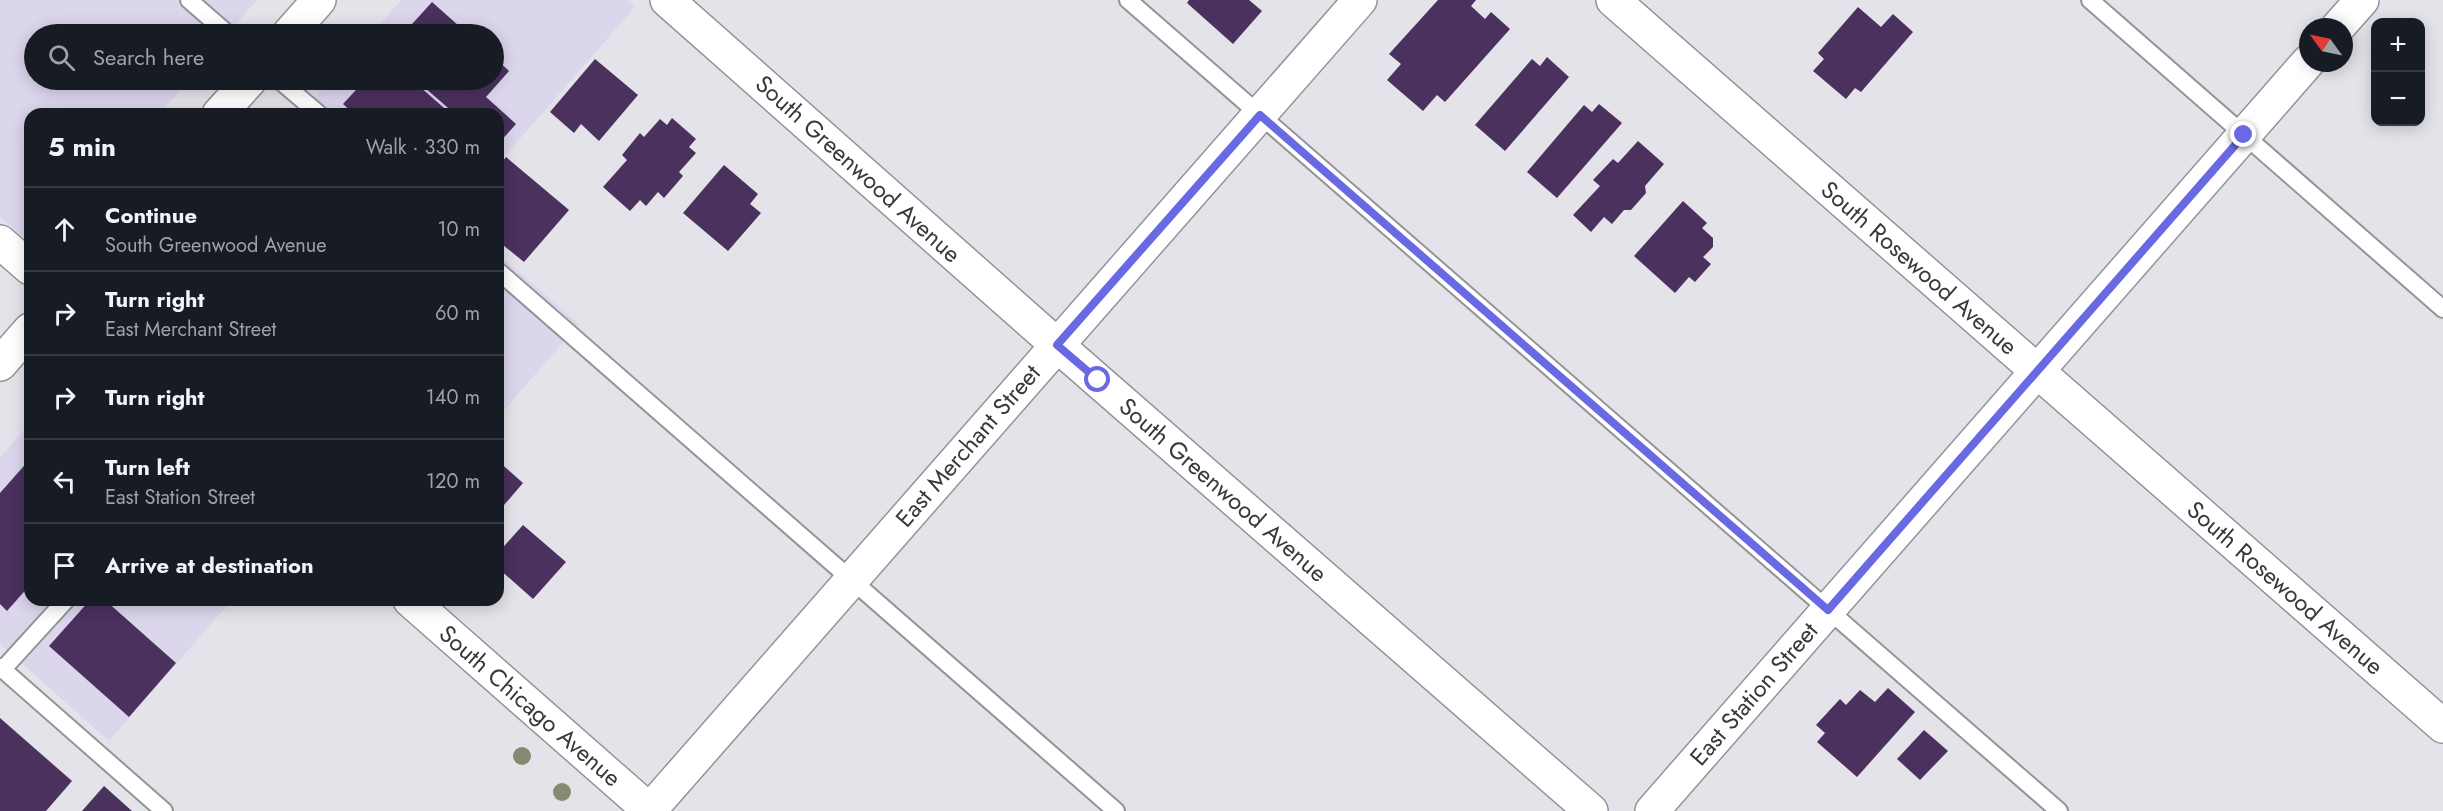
<!DOCTYPE html>
<meta charset="utf-8">
<style>
:root{--surface:#171b24;--page:#20242c;--text:#f1f3f6;--muted:#9ea1a6;--line:#363941}
body{margin:0;font-family:Jost,sans-serif;background:var(--page);color:var(--text)}
.controls{position:absolute;right:18px;top:18px;display:grid;overflow:hidden;border-radius:12px;box-shadow:0 3px 15px #0003}
.controls button{width:54px;height:54px;display:grid;place-items:center;padding:0;border:0;border-bottom:2px solid var(--line);background:var(--surface);color:var(--text);font:30px sans-serif}
.compass{position:absolute;left:2299px;top:18px;width:54px;height:54px;border-radius:50%;background:var(--surface);box-shadow:0 3px 15px #0003;rotate:303deg}
.stop{position:absolute;width:18px;height:18px;margin:-14px;border:4px solid #6869e3;border-radius:50%;background:#fff}
.stop.end{background:#6869e3;border-color:#fff;box-shadow:0 2px 6px #0008}
.list{margin:0;padding:0;list-style:none}
h2{display:flex;justify-content:space-between;align-items:center;height:78px;margin:0;padding:0 24px;font-size:26px}
h2 small{font-size:20px;font-weight:400;color:var(--muted)}
.list li{display:grid;grid-template-columns:39px 1fr auto;gap:18px;align-items:center;box-sizing:border-box;height:84px;padding:0 24px;border-top:2px solid var(--line)}
.list b{display:block;font-size:22px;white-space:nowrap}
.list p{margin:0;font-size:20px;white-space:nowrap;color:var(--muted)}
.list em{font-size:20px;font-style:normal;color:var(--muted)}
.icon{flex:none;width:33px;height:33px;fill:none;stroke:currentColor;stroke-width:2;stroke-linecap:round;stroke-linejoin:round}
.map{position:relative;flex:none;width:2443px;height:811px;overflow:hidden}
.search{position:absolute;background:var(--surface);box-shadow:0 3px 15px #0003;left:24px;top:24px;width:480px;height:66px;display:flex;align-items:center;gap:15px;box-sizing:border-box;padding:0 21px;border-radius:33px;color:var(--muted);font-size:22px}
.panel{position:absolute;background:var(--surface);box-shadow:0 3px 15px #0003;left:24px;top:108px;width:480px;height:498px;border-radius:18px}
.map>svg:first-child{display:block}
</style>
<div class="map">
<svg width="2443" height="811" viewBox="0 0 2443 811">
<rect width="100%" height="100%" fill="#e4e3e9"/>
<g fill="#dbd6ec">
<path d="M 0,0 L 257,0 L 227,34 L 34,34 L 34,80 L 189,80 L 159,114 L 30,114 L 30,239 L 22,236 L 0,217 Z"/>
<path d="M 401,0 L 627,0 L 635,7 L 498,164 L 498,114 L 300,114 L 330,80 L 494,80 L 494,34 L 371,34 Z"/>
<path d="M 498,254 L 579,324 L 498,417 Z"/>
<path d="M 30,423 L 30,600 L 232,600 L 109,741 L 0,644 L 0,458 Z"/>
</g>
<g fill="#4a315e">
<path d="M 1189,0 L 1249,0 L 1262,11 L 1233,44 L 1187,3 Z"/>
<path d="M 1438,0 L 1476,0 L 1471,6 L 1485,19 L 1491,12 L 1510,29 L 1445,102 L 1437,95 L 1423,111 L 1387,80 L 1401,64 L 1389,54 Z"/>
<path d="M 432,2 L 468,34 L 403,34 Z"/>
<path d="M 1858,7 L 1881,27 L 1893,14 L 1913,32 L 1861,92 L 1855,88 L 1846,99 L 1813,71 L 1824,59 L 1818,53 Z"/>
<path d="M 494,57 L 509,71 L 486,97 L 516,124 L 498,144 L 498,114 L 455,114 L 416,80 L 494,80 Z"/>
<path d="M 1547,57 L 1569,77 L 1505,151 L 1475,125 L 1532,59 L 1540,66 Z"/>
<path d="M 595,59 L 638,95 L 599,141 L 581,124 L 574,133 L 550,112 Z"/>
<path d="M 365,80 L 412,80 L 451,114 L 354,114 L 343,104 Z"/>
<path d="M 1599,104 L 1622,123 L 1557,198 L 1527,172 L 1584,105 L 1592,112 Z"/>
<path d="M 672,118 L 696,139 L 689,147 L 696,153 L 679,172 L 683,176 L 664,198 L 658,192 L 646,206 L 640,200 L 630,211 L 603,187 L 627,160 L 622,155 L 640,133 L 644,137 L 660,119 L 667,125 Z"/>
<path d="M 1638,141 L 1664,164 L 1645,186 L 1646,193 L 1631,210 L 1624,210 L 1612,224 L 1604,217 L 1591,232 L 1573,215 L 1600,186 L 1593,180 L 1613,159 L 1618,163 Z"/>
<path d="M 506,157 L 569,210 L 524,262 L 498,241 L 498,167 Z"/>
<path d="M 724,165 L 758,194 L 750,204 L 761,213 L 728,251 L 683,213 Z"/>
<path d="M 1683,201 L 1707,223 L 1702,228 L 1713,238 L 1713,247 L 1703,257 L 1711,264 L 1695,282 L 1689,277 L 1675,293 L 1634,256 Z"/>
<path d="M 30,459 L 30,585 L 7,611 L 0,604 L 0,493 Z"/>
<path d="M 498,461 L 523,483 L 498,512 Z"/>
<path d="M 523,525 L 566,562 L 533,599 L 498,568 L 498,553 Z"/>
<path d="M 90,600 L 105,600 L 176,663 L 129,717 L 49,646 Z"/>
<path d="M 1888,688 L 1915,712 L 1857,777 L 1817,742 L 1825,733 L 1816,725 L 1840,699 L 1846,705 L 1860,690 L 1875,702 Z"/>
<path d="M 0,718 L 72,781 L 46,811 L 0,811 Z"/>
<path d="M 1924,730 L 1948,751 L 1920,780 L 1897,759 Z"/>
<path d="M 104,786 L 132,811 L 82,811 Z"/>
</g>
<g fill="none" stroke-linecap="round" stroke-linejoin="round">
<g stroke="#949398" stroke-width="20">
<g id="service">
<path d="M 189,0 L 228,34"/>
<path d="M 1128,0 L 2059,811"/>
<path d="M 2090,0 L 2443,309"/>
<path d="M 279,80 L 319,114"/>
<path d="M 498,271 L 1116,811"/>
<path d="M 0,667 L 164,811"/>
<path d="M 3,669 L 66,600"/>
</g>
</g>
<g stroke="#949398" stroke-width="36">
<g id="minor">
<path d="M 1613,0 L 2443,726"/>
<path d="M 0,242 L 30,268"/>
<path d="M 410,600 L 650,811"/>
<path d="M 649,811 L 1360,0"/>
</g>
</g>
<g stroke="#949398" stroke-width="36">
<path id="tertiary" d="M 667,0 L 1057,345 L 1591,811"/>
</g>
<g stroke="#949398" stroke-width="36">
<g id="secondary">
<path d="M 2338,27 L 2362,0"/>
<path d="M 1652,811 L 2308,62"/>
</g>
</g>
<g stroke="#949398" stroke-width="36">
<g id="primary">
<path d="M 289,34 L 319,0"/>
<path d="M 219,114 L 250,80"/>
<path d="M 0,364 L 30,330"/>
</g>
</g>
<use href="#service" stroke="#fff" stroke-width="16"/>
<use href="#minor" stroke="#fff" stroke-width="33"/>
<use href="#tertiary" stroke="#fff" stroke-width="33"/>
<use href="#secondary" stroke="#fff" stroke-width="33"/>
<use href="#primary" stroke="#fff" stroke-width="33"/>
</g>
<g fill="#888972">
<circle cx="522" cy="756" r="9"/>
<circle cx="562" cy="792" r="9"/>
</g>
<g fill="none" stroke-linecap="round" stroke-linejoin="round">
<path stroke="#6869e3" stroke-width="8" d="M 1098,380 L 1057,345 L 1260,115 L 1828,610 L 2244,135"/>
</g>
<g text-anchor="middle" stroke-width="6" stroke-linejoin="round" paint-order="stroke">
<g font-size="24" fill="#39383a" stroke="#fff">
<text transform="translate(858 169) rotate(42)" y="8">South Greenwood Avenue</text>
<text transform="translate(1919 268) rotate(41)" y="8">South Rosewood Avenue</text>
<text transform="translate(968 446) rotate(-49)" y="8">East Merchant Street</text>
<text transform="translate(1223 490) rotate(41)" y="8">South Greenwood Avenue</text>
<text transform="translate(2285 588) rotate(41)" y="8">South Rosewood Avenue</text>
<text transform="translate(1754 694) rotate(-49)" y="8">East Station Street</text>
<text transform="translate(530 706) rotate(41)" y="8">South Chicago Avenue</text>
</g>
</g>
</svg>
<div class="controls">
<button>+</button>
<button>−</button>
</div>
<svg class="compass" viewBox="-18 -18 36 36"><path d="M0-13l5 13h-10z" fill="#e53935"/><path d="M0 13l5-13h-10z" fill="#9ea1a6"/></svg>
<div class="stop" style="left:1098px;top:380px"></div>
<div class="stop end" style="left:2244px;top:135px"></div>
<div class="search"><svg class="icon" aria-label="search" viewBox="0 0 24 24"><circle cx="10" cy="10" r="6"/><path d="M15 15l6 6"/></svg>Search here</div>
<section class="panel">
<h2>5 min<small>Walk · 330 m</small></h2>
<ul class="list">
<li><svg class="icon" aria-label="ahead" viewBox="0 0 24 24"><path d="M12 20V5M6 11l6-6 6 6"/></svg><div><b>Continue</b><p>South Greenwood Avenue</p></div><em>10 m</em></li>
<li><svg class="icon" aria-label="right" viewBox="0 0 24 24"><path d="M7 20v-9h11M14 6l5 5-5 5"/></svg><div><b>Turn right</b><p>East Merchant Street</p></div><em>60 m</em></li>
<li><svg class="icon" aria-label="right" viewBox="0 0 24 24"><path d="M7 20v-9h11M14 6l5 5-5 5"/></svg><div><b>Turn right</b></div><em>140 m</em></li>
<li><svg class="icon" aria-label="left" viewBox="0 0 24 24"><path d="M17 20v-9H6M10 6l-5 5 5 5"/></svg><div><b>Turn left</b><p>East Station Street</p></div><em>120 m</em></li>
<li><svg class="icon" aria-label="arrive" viewBox="0 0 24 24"><path d="M6 21V4h12l-3 4 3 4H6"/></svg><div><b>Arrive at destination</b></div></li>
</ul>
</section>
</div>
